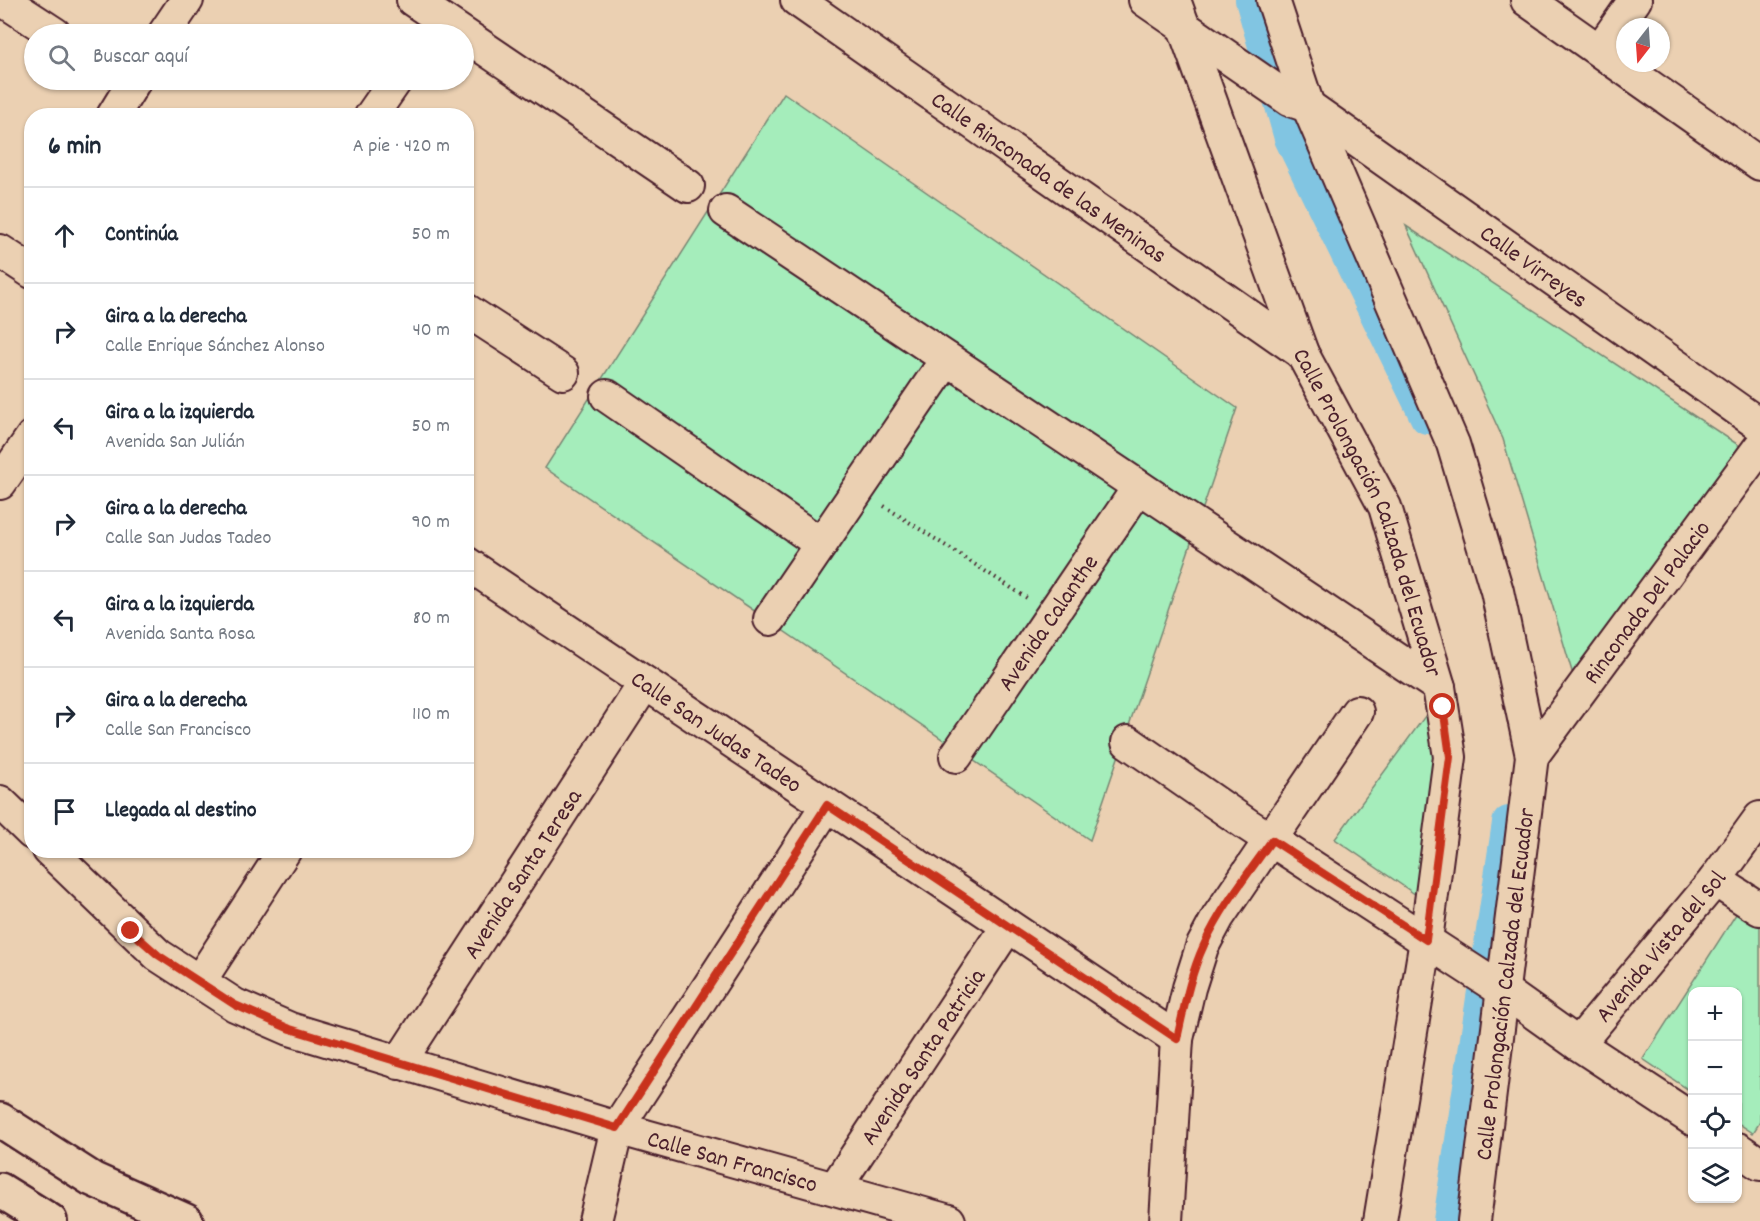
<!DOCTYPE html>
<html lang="es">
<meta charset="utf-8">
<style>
:root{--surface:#fff;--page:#f2f2f3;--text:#1f2937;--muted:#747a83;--line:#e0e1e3}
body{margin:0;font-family:Dekko,sans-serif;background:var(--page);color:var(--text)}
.controls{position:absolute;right:18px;bottom:18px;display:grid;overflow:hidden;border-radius:12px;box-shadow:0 2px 4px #0004}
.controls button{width:54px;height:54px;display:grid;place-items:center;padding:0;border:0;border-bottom:2px solid var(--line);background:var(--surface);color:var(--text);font:30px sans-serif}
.compass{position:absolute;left:1616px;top:18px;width:54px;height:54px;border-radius:50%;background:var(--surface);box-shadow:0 2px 4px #0004;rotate:197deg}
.stop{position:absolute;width:18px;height:18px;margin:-14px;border:4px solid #c8321e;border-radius:50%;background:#fff}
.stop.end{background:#c8321e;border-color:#fff;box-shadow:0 2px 6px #0008}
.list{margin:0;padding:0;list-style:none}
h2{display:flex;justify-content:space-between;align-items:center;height:78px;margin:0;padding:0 24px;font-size:26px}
h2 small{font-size:20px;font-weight:400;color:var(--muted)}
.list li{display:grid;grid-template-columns:39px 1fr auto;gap:18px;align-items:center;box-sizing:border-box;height:96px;padding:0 24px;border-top:2px solid var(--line)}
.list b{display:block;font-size:22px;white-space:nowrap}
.list p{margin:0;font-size:20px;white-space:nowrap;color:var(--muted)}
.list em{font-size:20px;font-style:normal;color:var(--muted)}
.icon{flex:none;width:33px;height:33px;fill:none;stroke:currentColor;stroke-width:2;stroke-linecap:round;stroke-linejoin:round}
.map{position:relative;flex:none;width:1760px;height:1221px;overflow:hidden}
.search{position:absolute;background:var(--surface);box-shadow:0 2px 4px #0004;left:24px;top:24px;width:450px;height:66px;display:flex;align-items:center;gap:15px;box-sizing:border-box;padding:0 21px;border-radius:33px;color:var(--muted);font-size:22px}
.panel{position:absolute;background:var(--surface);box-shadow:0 2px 4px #0004;left:24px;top:108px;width:450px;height:750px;border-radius:24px}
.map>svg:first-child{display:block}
</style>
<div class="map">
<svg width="1760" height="1221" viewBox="0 0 1760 1221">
<rect width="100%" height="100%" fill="#ebd0b2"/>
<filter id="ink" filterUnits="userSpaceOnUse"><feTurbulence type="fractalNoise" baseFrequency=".0167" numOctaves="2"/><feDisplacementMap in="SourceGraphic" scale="12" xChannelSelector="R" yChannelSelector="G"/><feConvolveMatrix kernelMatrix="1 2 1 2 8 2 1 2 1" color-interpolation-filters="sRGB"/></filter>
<g filter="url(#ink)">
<g fill="#a5edbb" stroke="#788673" stroke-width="1.5">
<path d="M 784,93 L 1237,408 L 1090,840 L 545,468 Z"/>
<path d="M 1406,226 L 1746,450 L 1576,685 L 1503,439 Z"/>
<path d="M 1431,708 L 1454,726 L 1435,908 L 1335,839 Z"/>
<path d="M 1738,911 L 1760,925 L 1760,1122 L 1753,1133 L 1738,1123 L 1738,992 L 1692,992 L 1692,1092 L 1643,1059 Z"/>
</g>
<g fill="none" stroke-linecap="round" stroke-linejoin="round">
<g stroke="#81c5e2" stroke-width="34">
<path d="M 1252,0 L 1291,138 L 1427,417"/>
<path d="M 1450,1221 L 1509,823"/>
</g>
<g stroke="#4a1f2b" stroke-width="36">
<g id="street">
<path d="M 3,0 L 55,34"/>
<path d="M 413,0 L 688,186"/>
<path id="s1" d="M 797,0 L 1302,353"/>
<path id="s2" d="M 1145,0 L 1290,100 L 1308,106 L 1760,425"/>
<path id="s3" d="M 1174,0 L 1302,353 L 1385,507 L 1439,687 L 1450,757 L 1426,940 L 1380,1221"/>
<path d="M 1273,0 L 1308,106 L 1453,444 L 1497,591 L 1532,756 L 1474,1221"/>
<path d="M 1527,0 L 1760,164"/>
<path d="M 164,34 L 187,0"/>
<path d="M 1600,50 L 1635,0"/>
<path d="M 113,116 L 135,80"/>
<path d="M 371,116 L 396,80"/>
<path d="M 726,211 L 1439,687"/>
<path d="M 0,251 L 32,272"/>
<path d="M 466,310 L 563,373"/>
<path d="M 607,396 L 821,544"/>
<path d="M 0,483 L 32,437"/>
<path id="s4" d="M 466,563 L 1177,1039"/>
<path d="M 770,619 L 947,359"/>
<path d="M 1128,742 L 1248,825 L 1505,992 L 1578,1044 L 1692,1119"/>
<path id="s5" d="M 956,756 L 1139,487"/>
<path id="s6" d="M 1532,756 L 1760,447"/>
<path d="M 0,802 L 32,833"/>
<path id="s7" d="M 49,850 L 158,955 L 235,1005 L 290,1029 L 617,1128 L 949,1221"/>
<path d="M 1715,880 L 1760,909"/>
<path d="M 199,982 L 285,850"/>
<path id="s8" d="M 1578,1044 L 1715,880 L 1760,818"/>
<path id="s9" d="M 399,1063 L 645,683"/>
<path d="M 1738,1149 L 1760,1164"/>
<path id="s10" d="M 835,1188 L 1008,926"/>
<path d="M 595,1221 L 617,1128 L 827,805"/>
<path d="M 1166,1221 L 1177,1039 L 1189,988 L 1202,947 L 1218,917 L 1357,712"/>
</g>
</g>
<g stroke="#4a1f2b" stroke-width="38">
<g id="secondary">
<path d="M 0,1120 L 92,1179 L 186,1221"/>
<path d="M 0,1190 L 50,1221"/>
</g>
</g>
<path stroke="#4a1f2b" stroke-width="4" stroke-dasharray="1.5 4.5" stroke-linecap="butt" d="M 884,506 L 1027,598"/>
<use href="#street" stroke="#ebd0b2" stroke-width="32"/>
<use href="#secondary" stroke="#ebd0b2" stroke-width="33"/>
</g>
</g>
<g fill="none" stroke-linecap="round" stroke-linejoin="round" filter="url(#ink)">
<path stroke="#c8321e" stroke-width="8" d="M 131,931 L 158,955 L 235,1005 L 290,1029 L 617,1128 L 827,805 L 1177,1039 C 1184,1008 1190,975 1204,945 C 1221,907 1248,874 1272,840 L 1426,940 L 1450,757 L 1443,707"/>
</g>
<g text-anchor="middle" stroke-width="4.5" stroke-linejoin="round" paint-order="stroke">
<g font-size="24" fill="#4a1f2b" stroke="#ebd0b2">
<text dy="8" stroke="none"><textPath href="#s1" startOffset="308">Calle Rinconada de las Meninas</textPath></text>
<text dy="8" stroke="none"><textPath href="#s2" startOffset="472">Calle Virreyes</textPath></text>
<text dy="8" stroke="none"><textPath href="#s3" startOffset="549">Calle Prolongación Calzada del Ecuador</textPath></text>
<text dy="8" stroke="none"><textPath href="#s6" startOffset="192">Rinconada Del Palacio</textPath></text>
<text dy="8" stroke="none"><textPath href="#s5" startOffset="162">Avenida Calanthe</textPath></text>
<text dy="8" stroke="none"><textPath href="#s4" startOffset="302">Calle San Judas Tadeo</textPath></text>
<text dy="8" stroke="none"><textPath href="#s9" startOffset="226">Avenida Santa Teresa</textPath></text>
<text dy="8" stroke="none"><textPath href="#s8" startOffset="128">Avenida Vista del Sol</textPath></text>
<text transform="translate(1504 984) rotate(-83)" y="8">Calle Prolongación Calzada del Ecuador</text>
<text dy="8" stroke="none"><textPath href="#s10" startOffset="158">Avenida Santa Patricia</textPath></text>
<text dy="8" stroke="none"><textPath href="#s7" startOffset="765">Calle San Francisco</textPath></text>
</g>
</g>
</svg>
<div class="controls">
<button>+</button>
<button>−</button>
<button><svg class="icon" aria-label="locate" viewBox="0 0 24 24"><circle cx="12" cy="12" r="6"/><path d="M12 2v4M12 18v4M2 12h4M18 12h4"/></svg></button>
<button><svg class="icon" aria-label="layers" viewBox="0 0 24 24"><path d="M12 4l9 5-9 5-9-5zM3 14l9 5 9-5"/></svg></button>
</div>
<svg class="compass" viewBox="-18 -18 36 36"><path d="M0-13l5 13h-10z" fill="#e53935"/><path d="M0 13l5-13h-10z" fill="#747a83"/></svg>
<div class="stop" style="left:1443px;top:707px"></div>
<div class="stop end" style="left:131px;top:931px"></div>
<div class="search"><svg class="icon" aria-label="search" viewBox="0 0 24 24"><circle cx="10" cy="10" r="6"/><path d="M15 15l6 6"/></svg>Buscar aquí</div>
<section class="panel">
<h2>6 min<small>A pie · 420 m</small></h2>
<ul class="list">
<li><svg class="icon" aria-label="ahead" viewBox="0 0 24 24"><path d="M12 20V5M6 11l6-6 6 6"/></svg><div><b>Continúa</b></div><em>50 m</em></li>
<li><svg class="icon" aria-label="right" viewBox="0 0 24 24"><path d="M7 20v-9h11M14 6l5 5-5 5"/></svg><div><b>Gira a la derecha</b><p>Calle Enrique Sánchez Alonso</p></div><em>40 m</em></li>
<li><svg class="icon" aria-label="left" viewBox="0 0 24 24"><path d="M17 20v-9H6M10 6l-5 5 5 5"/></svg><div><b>Gira a la izquierda</b><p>Avenida San Julián</p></div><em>50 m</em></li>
<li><svg class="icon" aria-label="right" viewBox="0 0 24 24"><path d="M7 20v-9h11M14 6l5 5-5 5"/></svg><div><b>Gira a la derecha</b><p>Calle San Judas Tadeo</p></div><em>90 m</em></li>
<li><svg class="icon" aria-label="left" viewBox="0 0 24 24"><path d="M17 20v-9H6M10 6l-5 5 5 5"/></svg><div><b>Gira a la izquierda</b><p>Avenida Santa Rosa</p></div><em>80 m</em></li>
<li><svg class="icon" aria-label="right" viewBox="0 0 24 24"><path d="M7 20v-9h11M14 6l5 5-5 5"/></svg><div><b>Gira a la derecha</b><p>Calle San Francisco</p></div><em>110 m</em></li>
<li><svg class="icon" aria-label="arrive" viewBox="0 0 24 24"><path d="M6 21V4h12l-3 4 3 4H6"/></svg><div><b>Llegada al destino</b></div></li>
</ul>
</section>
</div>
